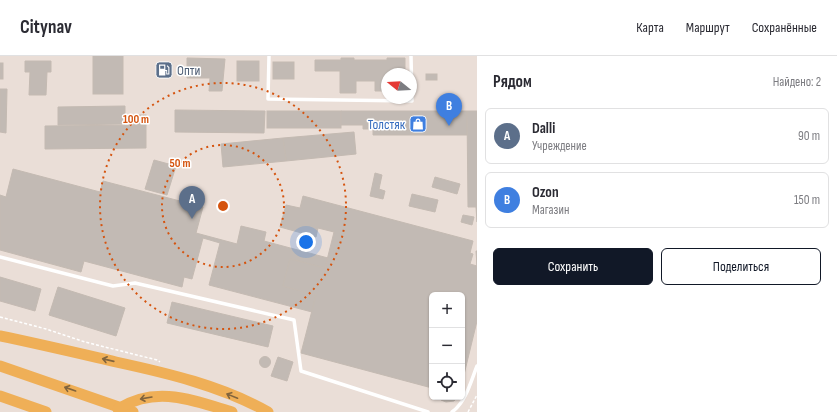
<!DOCTYPE html>
<html lang="ru">
<meta charset="utf-8">
<style>
:root{--surface:#fff;--page:#f7f7f7;--text:#2b2b33;--muted:#7c7c81;--line:#e1e1e2;--accent:#111827}
body{margin:0;font-family:"Sofia Sans Condensed",sans-serif;background:var(--page);color:var(--text)}
.controls{position:absolute;right:12px;bottom:12px;display:grid;overflow:hidden;border-radius:6px;box-shadow:0 1px 3px #0004}
.controls button{width:36px;height:36px;display:grid;place-items:center;padding:0;border:0;border-bottom:1px solid var(--line);background:var(--surface);color:var(--text);font:20px sans-serif}
.compass{position:absolute;left:381px;top:12px;width:36px;height:36px;border-radius:50%;background:var(--surface);box-shadow:0 1px 3px #0004;rotate:288deg}
.you{position:absolute;left:306px;top:186px;width:14px;height:14px;margin:-10px;border:3px solid #fff;border-radius:50%;background:#1a73e8;box-shadow:0 0 0 6px #1a73e833}
.badge{display:grid;place-items:center;width:26px;height:26px;border-radius:50%;background:var(--accent);color:#fff;font-size:13px;font-weight:700}
.pin{position:absolute;translate:-50% -33px;filter:drop-shadow(0 1px 2px #0008)}
.pin::after{content:'';position:absolute;top:21px;width:14px;height:12px;background:inherit;clip-path:polygon(0 0,100% 0,50% 100%)}
.list{margin:0;padding:0;list-style:none}
h2{display:flex;justify-content:space-between;align-items:center;height:52px;margin:0;padding:0 16px;font-size:17px}
h2 small{font-size:13px;font-weight:400;color:var(--muted)}
.list li{display:grid;grid-template-columns:26px 1fr auto;gap:12px;align-items:center;box-sizing:border-box;height:56px;margin:0 8px 8px;padding:0 8px;border:1px solid var(--line);border-radius:6px}
.list b{display:block;font-size:15px;white-space:nowrap}
.list p{margin:0;font-size:13px;white-space:nowrap;color:var(--muted)}
.list em{font-size:13px;font-style:normal;color:var(--muted)}
.actions{display:flex;gap:8px;padding:12px 16px}
.actions a{flex:1;padding:9px 0;border:1px solid var(--accent);border-radius:6px;text-align:center;font-size:14px;color:var(--accent)}
.actions .main{background:var(--accent);color:#fff}
.icon{flex:none;width:22px;height:22px;fill:none;stroke:currentColor;stroke-width:2;stroke-linecap:round;stroke-linejoin:round}
.map{position:relative;flex:none;width:477px;height:356px;overflow:hidden}
header{display:flex;align-items:center;gap:24px;box-sizing:border-box;height:56px;padding:0 20px;background:var(--surface);border-bottom:1px solid var(--line)}
header strong{font-size:19px}
nav{display:flex;gap:22px;margin-inline-start:auto;font-size:14px}
main{display:flex}
aside{flex:1;background:var(--surface)}
.map>svg:first-child{display:block}
</style>
<header>
<strong>Citynav</strong>
<nav><a>Карта</a><a>Маршрут</a><a>Сохранённые</a></nav>
</header>
<main>
<div class="map">
<svg width="477" height="356" viewBox="0 0 477 356">
<rect width="100%" height="100%" fill="#eaded7"/>
<g fill="#c2bab4" stroke="#c4bab2">
<rect x="93" y="0" width="30" height="38"/>
<path d="M 187,2 L 225,3 L 222,35 L 209,35 L 210,22 L 187,22 Z"/>
<path d="M 341,2 L 354,2 L 354,4 L 387,4 L 387,2 L 405,2 L 405,14 L 402,14 L 402,18 L 387,18 L 387,35 L 375,35 L 375,25 L 356,25 L 356,37 L 340,37 L 340,15 L 315,15 L 315,4 L 341,4 Z"/>
<path d="M 25,5 L 51,5 L 51,16 L 47,16 L 46,39 L 29,39 L 30,16 L 25,16 Z"/>
<rect x="237" y="5" width="22" height="20"/>
<rect x="273" y="6" width="21" height="17"/>
<rect x="0" y="7" width="3" height="16"/>
<rect x="161" y="12" width="7" height="9"/>
<rect x="426" y="18" width="11" height="6"/>
<path d="M 0,33 L 7,33 L 6,77 L 0,76 Z"/>
<path d="M 125,50 L 125,68 L 58,69 L 58,51 Z"/>
<path d="M 175,54 L 265,55 L 264,77 L 175,76 Z"/>
<rect x="267" y="55" width="74" height="17"/>
<path d="M 341,55 L 467,55 L 467,79 L 373,79 L 373,73 L 363,73 L 363,69 L 341,69 Z"/>
<path d="M 467,55 L 477,55 L 477,166 L 476,151 L 468,151 Z"/>
<rect x="134" y="59" width="12" height="10"/>
<path d="M 146,69 L 146,92 L 45,93 L 45,70 Z"/>
<path d="M 354,76 L 356,98 L 286,105 L 283,82 Z"/>
<path d="M 283,82 L 286,105 L 223,111 L 221,88 Z"/>
<path d="M 154,104 L 176,110 L 167,139 L 145,133 Z"/>
<path d="M 13,113 L 100,136 L 103,125 L 203,151 L 196,177 L 237,188 L 241,170 L 266,176 L 264,185 L 328,202 L 325,212 L 290,203 L 283,230 L 316,239 L 312,256 L 209,229 L 220,187 L 203,182 L 192,223 L 184,221 L 182,231 L 84,205 L 81,216 L 0,194 L 0,139 L 6,141 Z"/>
<path d="M 375,117 L 382,119 L 379,133 L 385,135 L 383,143 L 370,140 Z"/>
<path d="M 435,121 L 460,128 L 457,138 L 432,131 Z"/>
<path d="M 412,138 L 438,144 L 435,156 L 409,150 Z"/>
<path d="M 303,140 L 473,185 L 470,197 L 473,198 L 470,208 L 477,210 L 476,195 L 477,195 L 477,265 L 462,327 L 462,239 L 432,239 L 432,332 L 301,297 L 316,239 L 283,230 L 290,203 L 325,212 L 334,176 L 318,172 L 316,181 L 280,171 L 286,149 L 300,152 Z"/>
<path d="M 463,159 L 474,161 L 472,169 L 461,166 Z"/>
<path d="M 0,221 L 41,233 L 35,255 L 0,245 Z"/>
<path d="M 58,231 L 125,252 L 116,280 L 49,259 Z"/>
<path d="M 172,246 L 273,270 L 268,291 L 167,267 Z"/>
<circle cx="265" cy="306" r="5.5"/>
<path d="M 278,301 L 293,306 L 287,325 L 271,320 Z"/>
<path d="M 439,341 L 458,341 L 454,345 L 446,346 L 441,344 Z"/>
</g>
<g fill="none" stroke-linecap="round" stroke-linejoin="round">
<g stroke="#fff" stroke-width="1.5" stroke-dasharray="3 2" stroke-linecap="butt">
<path d="M 0,261 L 46,273 L 85,286 L 157,304 L 160,306"/>
<path d="M 468,356 L 477,339"/>
</g>
<g stroke="#fff" stroke-width="3.5">
<path d="M 269,0 L 268,43 L 412,45 L 411,0"/>
<path d="M 0,201 L 113,230 L 135,227 L 294,264 L 301,315 L 428,356"/>
<path d="M 452,356 C 466,346 471,325 477,310"/>
</g>
<g stroke="#efaf57" stroke-width="11">
<path d="M 0,280 C 39,288 77,297 116,306 C 167,317 222,330 268,356"/>
<path d="M 0,310 L 133,356"/>
<path d="M 0,340 L 46,356"/>
<path d="M 118,353 C 156,329 192,344 232,356"/>
</g>
</g>
<defs><path id="oneway-shaft" d="M-6 0H5M1.5-3L5.5 0L1.5 3" fill="none" stroke-width="1.6" stroke-linecap="round" stroke-linejoin="round"/></defs>
<g stroke="#81643d">
<use href="#oneway-shaft" transform="translate(108 304) rotate(-167)"/>
<use href="#oneway-shaft" transform="translate(70 333) rotate(-161)"/>
<use href="#oneway-shaft" transform="translate(232 340) rotate(-158)"/>
<use href="#oneway-shaft" transform="translate(146 342) rotate(170)"/>
</g>
<g fill="none" stroke="#d5540f" stroke-width="2" stroke-dasharray="2 4">
<circle cx="223" cy="150" r="61"/>
<circle cx="223" cy="150" r="123"/>
</g>
<defs>
<g id="fuel-square" transform="scale(0.9)"><rect x="-9" y="-9" width="18" height="18" rx="4" fill="#5c6f8a" stroke="#fff"/><path d="M-5.5-6h7V0h2V4h1.3V-2.5L3-4.5l.8-.8L6-3V5H2.5V1h-1V6h-7ZM-4.2-4.7v3.2H.2V-4.7Z" fill="#fff"/></g>
<g id="shop-square" transform="scale(0.9)"><rect x="-9" y="-9" width="18" height="18" rx="4" fill="#3f7fe0" stroke="#fff"/><path d="M-5-2.5h2.3a2.7 3.5 0 0 1 5.4 0H5L5.5 6h-11ZM-1.5-2.5h3a1.5 2.3 0 0 0-3 0Z" fill="#fff"/></g>
</defs>
<g fill-rule="evenodd">
<use href="#fuel-square" x="164" y="14"/>
<use href="#shop-square" x="418" y="68"/>
</g>
<g text-anchor="middle" stroke-width="3" stroke-linejoin="round" paint-order="stroke">
<g font-size="14" fill="#4e5e75" stroke="#fff" text-anchor="start">
<text x="177" y="19">Опти</text>
</g>
<g font-size="14" fill="#366cbe" stroke="#fff" text-anchor="end">
<text x="405" y="73">Толстяк</text>
</g>
</g>
<circle cx="223" cy="150" r="6" fill="#d5540f" stroke="#fff" stroke-width="2"/>
<g font-size="12" text-anchor="middle" font-weight="bold" fill="#d5540f" stroke="#fff" stroke-width="3" stroke-linejoin="round" paint-order="stroke">
<text x="136" y="67">100 m</text>
<text x="180" y="111">50 m</text>
</g>
</svg>
<div class="controls">
<button>+</button>
<button>−</button>
<button><svg class="icon" aria-label="locate" viewBox="0 0 24 24"><circle cx="12" cy="12" r="6"/><path d="M12 2v4M12 18v4M2 12h4M18 12h4"/></svg></button>
</div>
<svg class="compass" viewBox="-18 -18 36 36"><path d="M0-13l5 13h-10z" fill="#e53935"/><path d="M0 13l5-13h-10z" fill="#7c7c81"/></svg>
<div class="you"></div>
<div class="pin badge" style="left:192px;top:163px;background:#5c6f8a">A</div>
<div class="pin badge" style="left:449px;top:70px;background:#3f7fe0">B</div>
</div>
<aside>
<h2>Рядом<small>Найдено: 2</small></h2>
<ul class="list">
<li><span class="badge" style="background:#5c6f8a">A</span><div><b>Dalli</b><p>Учреждение</p></div><em>90 m</em></li>
<li><span class="badge" style="background:#3f7fe0">B</span><div><b>Ozon</b><p>Магазин</p></div><em>150 m</em></li>
</ul>
<div class="actions"><a class="main">Сохранить</a><a>Поделиться</a></div>
</aside>
</main>
